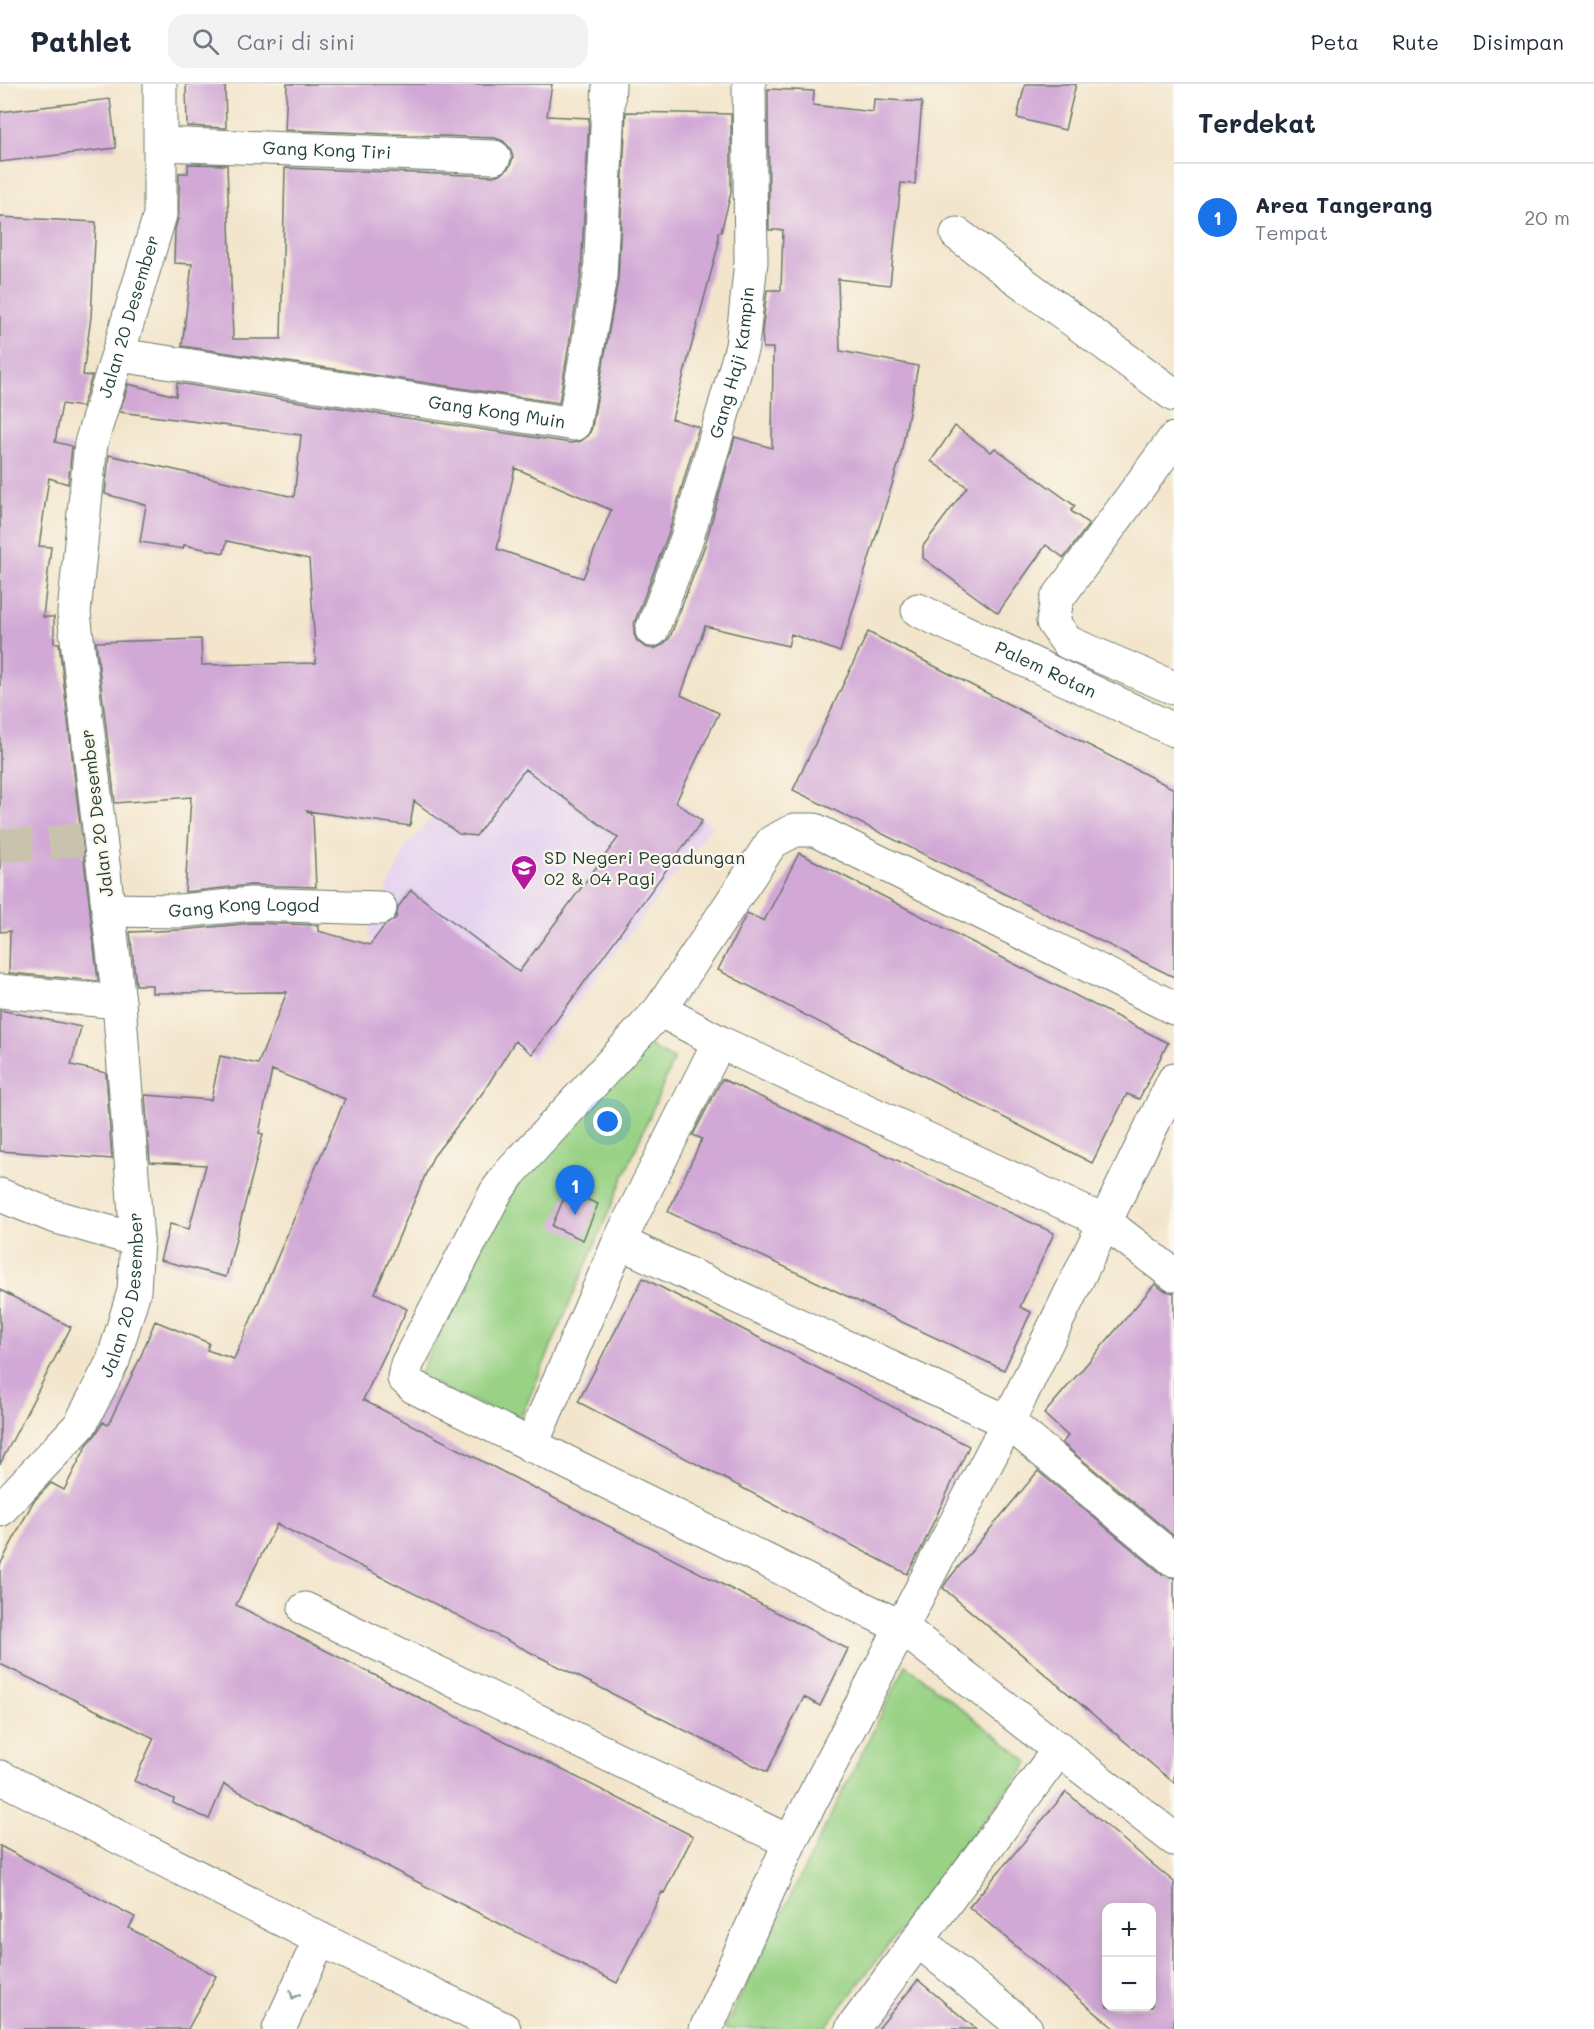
<!DOCTYPE html>
<html lang="id">
<meta charset="utf-8">
<style>
:root{--surface:#fff;--page:#f2f2f3;--text:#1f2937;--muted:#747a83;--line:#e0e1e3;--accent:#1a73e8}
body{margin:0;font-family:Mali,sans-serif;background:var(--page);color:var(--text)}
.controls{position:absolute;right:18px;bottom:18px;display:grid;overflow:hidden;border-radius:12px;box-shadow:0 3px 15px #0003}
.controls button{width:54px;height:54px;display:grid;place-items:center;padding:0;border:0;border-bottom:2px solid var(--line);background:var(--surface);color:var(--text);font:30px sans-serif}
.you{position:absolute;left:608px;top:1038px;width:21px;height:21px;margin:-15px;border:4px solid #fff;border-radius:50%;background:#1a73e8;box-shadow:0 0 0 9px #1a73e833}
.badge{display:grid;place-items:center;width:39px;height:39px;border-radius:50%;background:var(--accent);color:#fff;font-size:20px;font-weight:700}
.pin{position:absolute;translate:-50% -50px;filter:drop-shadow(0 2px 3px #0008)}
.pin::after{content:'';position:absolute;top:32px;width:21px;height:18px;background:inherit;clip-path:polygon(0 0,100% 0,50% 100%)}
.list{margin:0;padding:0;list-style:none}
h2{display:flex;justify-content:space-between;align-items:center;height:78px;margin:0;padding:0 24px;font-size:26px}
h2 small{font-size:20px;font-weight:400;color:var(--muted)}
.list li{display:grid;grid-template-columns:39px 1fr auto;gap:18px;align-items:center;box-sizing:border-box;height:108px;padding:0 24px;border-top:2px solid var(--line)}
.list b{display:block;font-size:22px;white-space:nowrap}
.list p{margin:0;font-size:20px;white-space:nowrap;color:var(--muted)}
.list em{font-size:20px;font-style:normal;color:var(--muted)}
.icon{flex:none;width:33px;height:33px;fill:none;stroke:currentColor;stroke-width:2;stroke-linecap:round;stroke-linejoin:round}
.map{position:relative;flex:none;width:1174px;height:1945px;overflow:hidden}
header{display:flex;align-items:center;gap:36px;box-sizing:border-box;height:84px;padding:0 30px;background:var(--surface);border-bottom:2px solid var(--line)}
header strong{font-size:28px}
nav{display:flex;gap:33px;margin-inline-start:auto;font-size:21px}
.search{width:420px;height:54px;background:var(--page);display:flex;align-items:center;gap:15px;box-sizing:border-box;padding:0 21px;border-radius:18px;color:var(--muted);font-size:22px}
main{display:flex}
aside{flex:1;background:var(--surface)}
.map>svg:first-child{display:block}
</style>
<header>
<strong>Pathlet</strong>
<div class="search"><svg class="icon" aria-label="search" viewBox="0 0 24 24"><circle cx="10" cy="10" r="6"/><path d="M15 15l6 6"/></svg>Cari di sini</div>
<nav><a>Peta</a><a>Rute</a><a>Disimpan</a></nav>
</header>
<main>
<div class="map">
<svg width="1174" height="1945" viewBox="0 0 1174 1945">
<rect width="100%" height="100%" fill="#fbf7ec"/>
<filter id="ink" filterUnits="userSpaceOnUse"><feTurbulence type="fractalNoise" baseFrequency=".0167" numOctaves="2"/><feDisplacementMap in="SourceGraphic" scale="12" xChannelSelector="R" yChannelSelector="G"/><feConvolveMatrix kernelMatrix="1 2 1 2 8 2 1 2 1" color-interpolation-filters="sRGB"/></filter>
<filter id="wash" filterUnits="userSpaceOnUse"><feTurbulence type="fractalNoise" baseFrequency=".008" numOctaves="4" result="noise"/><feDisplacementMap in="SourceGraphic" scale="24" xChannelSelector="R" yChannelSelector="G"/><feGaussianBlur stdDeviation="1.35" result="paint"/><feColorMatrix in="noise" values="0 0 0 0 0 0 0 0 0 0 0 0 0 0 0 0 0 1.4 0 .05"/><feComposite in="paint" operator="in"/></filter>
<g filter="url(#wash)">
<rect width="100%" height="100%" fill="#f3e5cc"/>
<path fill="#e5d3f0" d="M 528,580 L 648,693 L 712,742 L 533,976 L 367,851 L 406,763 L 432,734 L 423,724 Z"/>
<g fill="#99d285" stroke="#5c885c" stroke-width="1.5">
<path d="M 638,956 L 674,975 L 519,1338 L 418,1293 L 516,1091 Z"/>
<path d="M 906,1581 L 1029,1678 L 824,1945 L 724,1945 Z"/>
</g>
<g id="blocks">
<g fill="#d1a8d6" fill-rule="evenodd">
<path d="M 186,0 L 225,0 L 226,44 L 187,42 Z"/>
<path d="M 287,0 L 552,0 L 547,32 L 589,34 L 581,191 L 559,319 L 182,262 L 192,180 L 174,179 L 175,145 L 179,131 L 179,89 L 188,89 L 188,80 L 227,81 L 233,255 L 281,255 L 285,84 L 493,92 L 503,89 L 510,82 L 513,73 L 510,64 L 503,57 L 495,54 L 285,46 Z"/>
<path d="M 1025,0 L 1076,0 L 1065,46 L 1017,34 Z"/>
<path d="M 768,5 L 814,7 L 813,21 L 873,28 L 874,15 L 922,18 L 915,100 L 901,99 L 890,201 L 838,195 L 840,267 L 918,282 L 900,375 L 840,568 L 791,550 L 788,562 L 705,542 L 681,611 L 719,629 L 676,718 L 702,737 L 532,970 L 515,957 L 484,1007 L 433,1073 L 375,1209 L 407,1225 L 363,1316 L 848,1565 L 820,1622 L 804,1613 L 767,1688 L 277,1440 L 236,1521 L 693,1752 L 664,1809 L 662,1808 L 617,1899 L 224,1700 L 209,1735 L 173,1719 L 174,1715 L 134,1697 L 154,1654 L 0,1580 L 0,1481 L 33,1418 L 51,1399 L 64,1406 L 87,1361 L 96,1350 L 103,1338 L 108,1341 L 140,1274 L 155,1237 L 209,1259 L 207,1266 L 234,1275 L 345,1015 L 272,986 L 259,1049 L 263,1050 L 226,1193 L 160,1176 L 170,1140 L 189,1145 L 206,1081 L 150,1078 L 145,1011 L 211,1016 L 220,972 L 258,980 L 287,908 L 152,909 L 152,901 L 136,901 L 130,848 L 182,846 L 252,839 L 318,841 L 318,847 L 370,861 L 384,842 L 396,834 L 398,823 L 411,806 L 519,888 L 618,754 L 525,685 L 476,752 L 459,750 L 414,717 L 410,742 L 307,727 L 313,732 L 316,803 L 251,801 L 185,808 L 191,713 L 115,719 L 96,558 L 201,555 L 202,581 L 316,579 L 309,475 L 227,457 L 224,469 L 184,461 L 183,465 L 140,458 L 146,421 L 105,410 L 109,371 L 294,413 L 301,351 L 120,328 L 128,300 L 176,312 L 177,299 L 571,359 L 581,357 L 589,351 L 592,343 L 618,196 L 626,28 L 731,30 L 731,109 L 721,148 L 718,148 L 718,162 L 672,335 L 699,343 L 669,448 L 634,540 L 634,550 L 637,557 L 645,563 L 654,565 L 663,561 L 670,553 L 705,461 L 735,353 L 772,364 L 773,264 L 763,264 L 762,248 L 767,206 L 781,206 L 783,146 L 769,146 ZM 515,384 L 611,426 L 583,494 L 497,465 Z"/>
<path d="M 110,15 L 116,64 L 0,78 L 0,28 Z"/>
<path d="M 0,133 L 96,138 L 91,233 L 83,291 L 92,292 L 82,323 L 62,320 L 55,358 L 72,362 L 68,400 L 49,394 L 39,462 L 51,463 L 43,533 L 54,533 L 54,559 L 59,559 L 98,897 L 9,889 L 10,847 L 0,848 Z"/>
<path d="M 955,342 L 991,368 L 995,364 L 1075,422 L 1071,427 L 1089,440 L 1064,474 L 1046,461 L 998,529 L 923,474 L 923,462 L 967,403 L 931,377 Z"/>
<path d="M 868,548 L 1174,705 L 1174,893 L 793,706 Z"/>
<path d="M 799,769 L 1168,959 L 1139,1015 L 1127,1010 L 1092,1079 L 718,886 L 747,829 L 764,837 Z"/>
<path d="M 0,926 L 81,943 L 71,981 L 106,989 L 112,1075 L 0,1067 Z"/>
<path d="M 722,995 L 1054,1149 L 1020,1223 L 1031,1228 L 1004,1286 L 668,1128 L 702,1055 L 693,1051 Z"/>
<path d="M 567,1107 L 598,1120 L 583,1156 L 552,1142 Z"/>
<path d="M 643,1194 L 969,1362 L 921,1465 L 907,1490 L 578,1318 Z"/>
<path d="M 1155,1200 L 1163,1206 L 1174,1209 L 1174,1452 L 1062,1359 L 1068,1352 L 1044,1330 Z"/>
<path d="M 0,1206 L 71,1243 L 0,1380 Z"/>
<path d="M 1038,1387 L 1162,1490 L 1174,1494 L 1174,1699 L 943,1504 L 947,1497 Z"/>
<path d="M 1066,1708 L 1174,1798 L 1174,1945 L 1115,1945 L 969,1823 ZM 1107,1824 L 1152,1824 L 1152,1923 L 1107,1923 Z"/>
<path d="M 0,1762 L 135,1833 L 129,1844 L 216,1892 L 188,1945 L 0,1945 Z"/>
<path d="M 918,1896 L 976,1945 L 878,1945 Z"/>
</g>
</g>
</g>
<g filter="url(#ink)">
<use href="#blocks" fill-opacity="0" stroke="#697869" stroke-width="1.5"/>
<g fill="none" stroke-linecap="round" stroke-linejoin="round">
<path stroke="#c9c3ae" stroke-width="33" stroke-dasharray="33 16" stroke-linecap="butt" d="M 0,761 L 43,760 L 100,753"/>
<g stroke="#697869" stroke-width="35">
<g id="minor">
<path id="s1" d="M 161,60 L 494,73"/>
<path d="M 957,150 L 1174,311"/>
<path id="s2" d="M 119,271 L 574,340 L 600,193 L 609,0"/>
<path d="M 1174,355 L 1057,515 L 1053,538 L 1067,558 L 1174,604"/>
<path id="s3" d="M 918,526 L 1174,646"/>
<path id="s4" d="M 652,546 L 687,454 L 742,262 L 751,178 L 749,0"/>
<path id="s5" d="M 108,826 L 180,827 L 251,820 L 380,824"/>
<path d="M 0,907 L 119,918"/>
<path d="M 1174,924 L 815,746 L 795,746 L 772,758 L 660,926 L 510,1089 L 496,1108 L 407,1280 L 404,1294 L 414,1303 L 901,1543 L 1174,1755"/>
<path d="M 660,926 L 719,958 L 1105,1138 L 1174,1191"/>
<path d="M 0,1111 L 53,1132 L 137,1156"/>
<path d="M 619,1158 L 1008,1338 L 1174,1476"/>
<path d="M 531,1362 L 619,1158 L 719,958"/>
<path id="s6" d="M 0,1426 L 80,1341 L 113,1277 L 134,1207 L 137,1156 L 119,918 L 74,529 L 91,359 L 160,131 L 160,0"/>
<path d="M 305,1525 L 790,1758"/>
<path d="M 0,1693 L 320,1855 L 504,1945"/>
<path d="M 919,1857 L 1026,1945"/>
<path d="M 279,1945 L 320,1855"/>
<path d="M 706,1945 L 790,1758 L 1008,1338 L 1174,996"/>
<path d="M 852,1945 L 1060,1664"/>
</g>
</g>
<use href="#minor" stroke="#fff" stroke-width="33"/>
</g>
<defs><path id="oneway-chevron" d="M-2-3.5L2.5 0L-2 3.5" fill="none" stroke-width="1.6" stroke-linecap="round" stroke-linejoin="round" transform="scale(1.5)"/></defs>
<use stroke="#8f9e9a" href="#oneway-chevron" transform="translate(294 1911) rotate(114)"/>
</g>
<defs>
<g id="school-pin" transform="scale(1.35)"><path d="M0 17L-7.5 6A9.5 9.5 0 1 1 7.5 6Z" fill="#b5179e" stroke="#fbf7ec"/><path d="M0-5L7-2L0 1L-7-2ZM-4 1L0 2.5L4 1V4Q0 6-4 4Z" fill="#fff"/></g>
</defs>
<g fill-rule="evenodd">
<use href="#school-pin" x="524" y="784"/>
</g>
<g text-anchor="middle" stroke-width="4.5" stroke-linejoin="round" paint-order="stroke">
<g font-size="18" fill="#1f3d34" stroke="#fbf7ec">
<text dy="6" stroke="none"><textPath href="#s1" startOffset="166">Gang Kong Tiri</textPath></text>
<text dy="6" stroke="none"><textPath href="#s6" startOffset="1246">Jalan 20 Desember</textPath></text>
<text dy="6" stroke="none"><textPath href="#s4" startOffset="280">Gang Haji Kampin</textPath></text>
<text dy="6" stroke="none"><textPath href="#s2" startOffset="382">Gang Kong Muin</textPath></text>
<text dy="6" stroke="none"><textPath href="#s3" startOffset="141">Palem Rotan</textPath></text>
<text transform="translate(97 729) rotate(-97)" y="6">Jalan 20 Desember</text>
<text dy="6" stroke="none"><textPath href="#s5" startOffset="136">Gang Kong Logod</textPath></text>
<text dy="6" stroke="none"><textPath href="#s6" startOffset="256">Jalan 20 Desember</textPath></text>
</g>
<g font-size="18" fill="#1f3d34" stroke="#fbf7ec" text-anchor="start">
<text x="544" y="780">SD Negeri Pegadungan<tspan x="544" dy="21">02 &amp; 04 Pagi</tspan></text>
</g>
</g>
</svg>
<div class="controls">
<button>+</button>
<button>−</button>
</div>
<div class="you"></div>
<div class="pin badge" style="left:575px;top:1131px">1</div>
</div>
<aside>
<h2>Terdekat<small></small></h2>
<ul class="list">
<li><span class="badge">1</span><div><b>Area Tangerang</b><p>Tempat</p></div><em>20 m</em></li>
</ul>
</aside>
</main>
